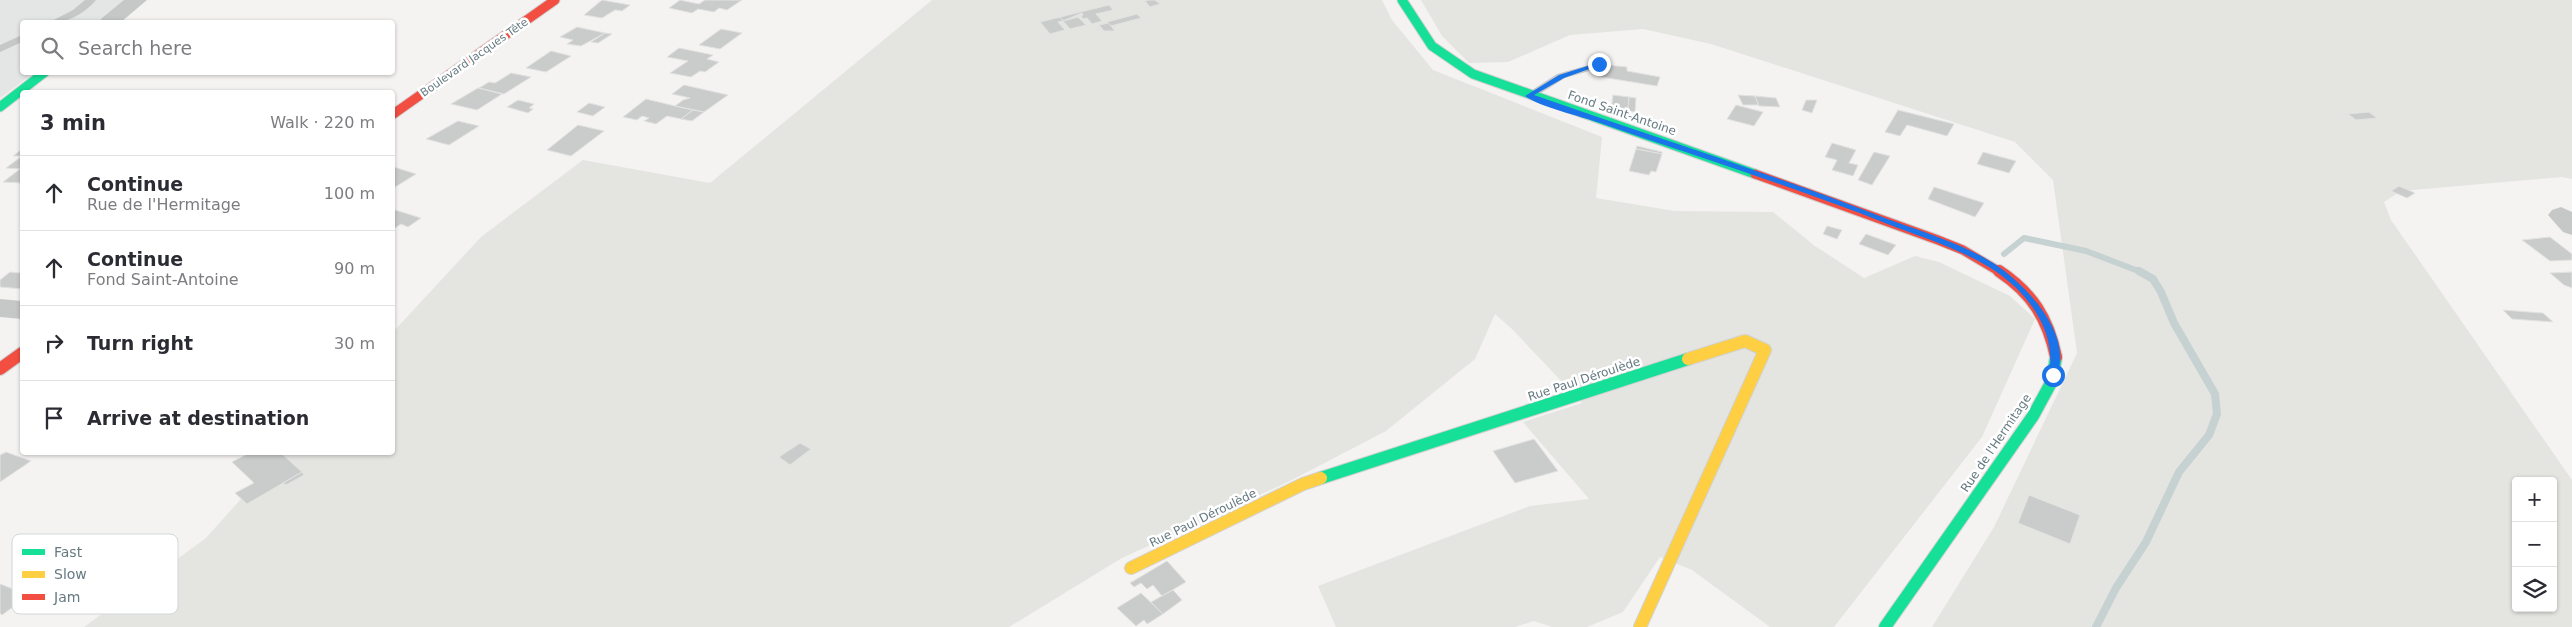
<!DOCTYPE html>
<meta charset="utf-8">
<style>
:root{--surface:#fff;--page:#f2f2f3;--text:#2b2b33;--muted:#7c7c81;--line:#e1e1e2}
body{margin:0;font-family:"DejaVu Sans",sans-serif;background:var(--page);color:var(--text)}
.controls{position:absolute;right:15px;bottom:15px;display:grid;overflow:hidden;border-radius:5px;box-shadow:0 1px 4px #0004}
.controls button{width:45px;height:45px;display:grid;place-items:center;padding:0;border:0;border-bottom:1px solid var(--line);background:var(--surface);color:var(--text);font:25px sans-serif}
.stop{position:absolute;width:15px;height:15px;margin:-11px;border:4px solid #1a73e8;border-radius:50%;background:#fff}
.stop.end{background:#1a73e8;border-color:#fff;box-shadow:0 1px 5px #0008}
.list{margin:0;padding:0;list-style:none}
h2{display:flex;justify-content:space-between;align-items:center;height:65px;margin:0;padding:0 20px;font-size:21px}
h2 small{font-size:16px;font-weight:400;color:var(--muted)}
.list li{display:grid;grid-template-columns:32px 1fr auto;gap:15px;align-items:center;box-sizing:border-box;height:75px;padding:0 20px;border-top:1px solid var(--line)}
.list b{display:block;font-size:19px;white-space:nowrap}
.list p{margin:0;font-size:16px;white-space:nowrap;color:var(--muted)}
.list em{font-size:16px;font-style:normal;color:var(--muted)}
.icon{flex:none;width:28px;height:28px;fill:none;stroke:currentColor;stroke-width:2;stroke-linecap:round;stroke-linejoin:round}
.map{position:relative;flex:none;width:2572px;height:627px;overflow:hidden}
.search{position:absolute;background:var(--surface);box-shadow:0 1px 4px #0004;left:20px;top:20px;width:375px;height:55px;display:flex;align-items:center;gap:12px;box-sizing:border-box;padding:0 18px;border-radius:5px;color:var(--muted);font-size:19px}
.panel{position:absolute;background:var(--surface);box-shadow:0 1px 4px #0004;left:20px;top:90px;width:375px;height:365px;border-radius:5px}
.map>svg:first-child{display:block}
</style>
<div class="map">
<svg width="2572" height="627" viewBox="0 0 2572 627">
<rect width="100%" height="100%" fill="#f4f3f2"/>
<path fill="#e4e5e5" d="M 0,0 L 128,0 L 101,22 L 22,22 L 22,72 L 34,73 L 0,98 Z"/>
<g fill="#e4e5e0" fill-rule="evenodd">
<path d="M 932,0 L 1382,0 L 1392,20 L 1433,70 L 1602,137 L 1596,198 L 1675,211 L 1773,212 L 1815,246 L 1864,278 L 1915,256 L 1939,262 L 2010,296 L 2035,319 L 1982,437 L 1834,627 L 1770,627 L 1692,570 L 1660,557 L 1623,612 L 1587,627 L 1552,627 L 1534,621 L 1515,627 L 1336,627 L 1318,586 L 1530,506 L 1589,499 L 1523,422 L 1582,403 L 1513,330 L 1495,314 L 1475,359 L 1386,431 L 1290,481 L 1122,558 L 1009,627 L 84,627 L 206,538 L 282,453 L 392,452 L 393,332 L 481,237 L 583,160 L 710,183 Z"/>
<path d="M 1421,0 L 2572,0 L 2572,179 L 2562,177 L 2401,191 L 2384,202 L 2391,220 L 2572,480 L 2572,627 L 1932,627 L 1994,527 L 2077,353 L 2053,180 L 2015,142 L 1711,44 L 1643,29 L 1570,35 L 1508,62 L 1469,63 L 1442,36 ZM 2516,481 L 2553,481 L 2553,608 L 2516,608 Z"/>
</g>
<g fill="none" stroke-linecap="round" stroke-linejoin="round">
<path stroke="#c6d1d2" stroke-width="6" d="M 2004,254 L 2024,238 L 2086,251 L 2141,272"/>
<path stroke="#c6d1d2" stroke-width="8" d="M 2096,627 L 2116,588 L 2146,542 L 2179,472 L 2209,435 L 2217,414 L 2215,394 L 2174,323 L 2161,292 L 2153,279 L 2139,271"/>
</g>
<g fill="#cacccc" stroke="#e3e2e2">
<path d="M 602,0 L 630,5 L 622,11 L 615,10 L 602,18 L 584,15 Z"/>
<path d="M 680,0 L 699,4 L 705,0 L 742,0 L 727,10 L 719,8 L 714,12 L 698,9 L 692,13 L 669,8 Z"/>
<path d="M 1149,0 L 1155,0 L 1160,4 L 1150,7 L 1145,1 Z"/>
<path d="M 1109,5 L 1113,10 L 1096,14 L 1102,21 L 1092,24 L 1087,18 L 1083,19 L 1081,16 L 1083,15 L 1082,13 L 1063,21 L 1060,17 Z"/>
<path d="M 1137,14 L 1141,18 L 1111,26 L 1107,22 Z"/>
<path d="M 1060,17 L 1063,21 L 1058,22 L 1065,30 L 1050,34 L 1040,22 Z"/>
<path d="M 1078,17 L 1086,25 L 1070,29 L 1063,21 Z"/>
<path d="M 1108,23 L 1111,26 L 1115,31 L 1104,31 L 1099,25 Z"/>
<path d="M 577,27 L 605,33 L 581,46 L 567,44 L 573,40 L 560,37 Z"/>
<path d="M 721,29 L 742,33 L 720,49 L 699,45 Z"/>
<path d="M 605,33 L 612,34 L 598,43 L 591,42 Z"/>
<path d="M 679,48 L 713,55 L 707,59 L 719,62 L 705,72 L 700,71 L 691,77 L 670,73 L 688,61 L 667,57 Z"/>
<path d="M 551,51 L 571,56 L 546,72 L 526,68 Z"/>
<path d="M 1606,65 L 1627,67 L 1627,71 L 1660,77 L 1657,86 L 1601,77 Z"/>
<path d="M 511,73 L 531,77 L 504,94 L 479,88 L 489,82 L 495,83 Z"/>
<path d="M 684,85 L 728,95 L 704,112 L 675,106 L 683,100 L 690,98 L 672,94 Z"/>
<path d="M 478,88 L 502,94 L 477,110 L 451,104 Z"/>
<path d="M 1613,95 L 1629,97 L 1628,111 L 1611,110 Z"/>
<path d="M 1738,95 L 1755,96 L 1759,105 L 1743,105 Z"/>
<path d="M 1755,96 L 1776,98 L 1780,107 L 1759,106 Z"/>
<path d="M 1629,97 L 1636,98 L 1635,112 L 1628,111 Z"/>
<path d="M 646,99 L 675,106 L 693,110 L 681,119 L 667,116 L 656,124 L 644,121 L 649,118 L 642,116 L 637,120 L 623,117 Z"/>
<path d="M 518,100 L 534,104 L 529,108 L 533,109 L 528,113 L 507,107 Z"/>
<path d="M 1806,100 L 1817,100 L 1812,113 L 1802,110 Z"/>
<path d="M 589,103 L 605,107 L 593,116 L 577,112 Z"/>
<path d="M 1736,105 L 1763,112 L 1754,126 L 1727,119 Z"/>
<path d="M 693,110 L 704,112 L 692,121 L 681,119 Z"/>
<path d="M 1898,110 L 1954,124 L 1947,136 L 1907,125 L 1900,136 L 1885,132 Z"/>
<path d="M 2369,112 L 2377,118 L 2356,120 L 2348,114 Z"/>
<path d="M 458,121 L 479,126 L 449,145 L 426,139 Z"/>
<path d="M 578,125 L 604,131 L 571,156 L 547,150 Z"/>
<path d="M 1832,143 L 1856,150 L 1849,163 L 1858,165 L 1853,176 L 1832,170 L 1837,160 L 1825,157 Z"/>
<path d="M 1637,146 L 1662,152 L 1662,154 L 1636,149 Z"/>
<path d="M 22,149 L 22,183 L 3,182 L 20,169 L 6,168 L 22,156 L 13,156 Z"/>
<path d="M 1636,149 L 1662,154 L 1656,172 L 1651,171 L 1649,175 L 1629,171 Z"/>
<path d="M 1874,152 L 1890,156 L 1872,185 L 1858,180 Z"/>
<path d="M 1983,152 L 2016,161 L 2009,173 L 1977,164 Z"/>
<path d="M 394,167 L 416,174 L 392,189 Z"/>
<path d="M 2399,186 L 2415,193 L 2407,198 L 2391,191 Z"/>
<path d="M 1934,187 L 1984,203 L 1975,217 L 1928,199 Z"/>
<path d="M 392,209 L 421,218 L 408,227 L 401,224 L 392,230 Z"/>
<path d="M 1827,226 L 1842,230 L 1837,239 L 1823,234 Z"/>
<path d="M 1866,234 L 1896,245 L 1888,255 L 1859,244 Z"/>
<path d="M 2550,237 L 2572,254 L 2572,260 L 2550,261 L 2522,240 Z"/>
<path d="M 22,270 L 22,289 L 0,287 L 0,280 L 10,272 L 19,273 Z"/>
<path d="M 2572,272 L 2572,288 L 2564,285 L 2550,273 Z"/>
<path d="M 2503,310 L 2543,313 L 2553,322 L 2512,319 Z"/>
<path d="M 1534,439 L 1558,471 L 1515,483 L 1493,451 Z"/>
<path d="M 800,443 L 811,449 L 790,465 L 779,457 Z"/>
<path d="M 6,452 L 31,461 L 0,482 L 0,455 Z"/>
<path d="M 251,452 L 280,452 L 302,472 L 247,504 L 235,493 L 254,483 L 232,462 Z"/>
<path d="M 302,472 L 304,475 L 286,485 L 283,483 Z"/>
<path d="M 2029,495 L 2080,515 L 2070,544 L 2018,523 Z"/>
<path d="M 1167,561 L 1186,582 L 1162,596 L 1153,585 L 1147,589 L 1141,583 L 1134,587 L 1130,583 Z"/>
<path d="M 0,584 L 29,595 L 2,615 L 0,613 Z"/>
<path d="M 1173,590 L 1182,600 L 1163,614 L 1151,602 Z"/>
<path d="M 1141,593 L 1163,614 L 1147,624 L 1144,620 L 1136,626 L 1117,608 Z"/>
</g>
<g fill="none" stroke-linecap="round" stroke-linejoin="round">
<g stroke="#d1d1d2" stroke-width="11">
<g id="fast-far1">
<path d="M 1402,0 L 1432,46 L 1473,74 L 1755,174"/>
<path d="M 0,107 L 45,72"/>
</g>
</g>
<g stroke="#d1d1d2" stroke-width="14">
<g id="fast">
<path d="M 1321,478 L 1688,359"/>
<path d="M 1885,627 L 2033,416 L 2052,381 L 2056,357"/>
</g>
</g>
<g stroke="#d1d1d2" stroke-width="14">
<g id="slow">
<path d="M 1131,568 L 1303,484 L 1321,478"/>
<path d="M 1640,627 L 1765,350 L 1745,341 L 1688,359"/>
</g>
</g>
<g stroke="#d1d1d2" stroke-width="11">
<g id="jam-far1">
<path d="M 392,115 L 555,0"/>
<path d="M 1755,174 L 1938,240 L 1963,250 L 2000,272"/>
</g>
</g>
<g stroke="#d1d1d2" stroke-width="14">
<g id="jam">
<path d="M 1999,271 C 2032,293 2048,318 2056,357"/>
<path d="M 0,369 L 22,353"/>
</g>
</g>
<g fill="#c6c8c8" fill-rule="evenodd">
<path d="M 85,0 L 96,0 C 85,13 67,24 50,22 L 73,10 Z"/>
<path d="M 22,35 L 22,42 L 0,52 L 0,45 Z"/>
<path d="M 1599,62 L 1604,65 L 1603,67 L 1565,78 L 1533,98 L 1529,99 L 1523,96 L 1557,74 Z"/>
</g>
<g fill="#c6c8c8" fill-rule="evenodd">
<path d="M 124,0 L 147,0 L 121,22 L 99,22 L 102,18 Z"/>
<path d="M 2561,207 L 2572,212 L 2572,235 L 2563,232 L 2548,215 L 2552,210 Z"/>
<path d="M 0,299 L 22,301 L 22,319 L 0,317 Z"/>
</g>
<use href="#fast-far1" stroke="#16e098" stroke-width="9"/>
<use href="#fast" stroke="#16e098" stroke-width="12"/>
<use href="#slow" stroke="#ffcf43" stroke-width="12"/>
<use href="#jam-far1" stroke="#f24e42" stroke-width="9"/>
<use href="#jam" stroke="#f24e42" stroke-width="12"/>
</g>
<path fill="#1a73e8" d="M 1597,63 L 1603,64 L 1564,78 L 1534,95 C 1651,136 1770,173 1885,218 C 1922,232 1966,244 1999,267 C 2030,289 2074,337 2056,377 L 2049,375 C 2057,331 2028,292 1992,269 C 1959,248 1920,237 1885,223 C 1791,186 1695,156 1600,123 C 1580,116 1540,107 1525,96 L 1559,75 Z"/>
<g text-anchor="middle" stroke-width="5" stroke-linejoin="round" paint-order="stroke">
<g font-size="11" fill="#667a81" stroke="#fff">
<text transform="translate(474 57) rotate(-35)" y="4">Boulevard Jacques Tête</text>
</g>
<g font-size="12" fill="#667a81" stroke="#fff">
<text transform="translate(1622 113) rotate(19)" y="4">Fond Saint-Antoine</text>
<text transform="translate(1584 379) rotate(-18)" y="4">Rue Paul Déroulède</text>
<text transform="translate(1996 443) rotate(-56)" y="4">Rue de l'Hermitage</text>
<text transform="translate(1203 518) rotate(-26)" y="4">Rue Paul Déroulède</text>
</g>
</g>
<rect x="12" y="534" width="166" height="80" rx="8" fill="#fff" stroke="#d1d7d9" stroke-width="1"/>
<rect x="22" y="549" width="23" height="6" fill="#16e098"/>
<rect x="22" y="571" width="23" height="7" fill="#ffcf43"/>
<rect x="22" y="594" width="23" height="6" fill="#f24e42"/>
<g font-size="14" fill="#667a81">
<text x="54" y="557">Fast</text>
<text x="54" y="579">Slow</text>
<text x="54" y="602">Jam</text>
</g>
</svg>
<div class="controls">
<button>+</button>
<button>−</button>
<button><svg class="icon" aria-label="layers" viewBox="0 0 24 24"><path d="M12 4l9 5-9 5-9-5zM3 14l9 5 9-5"/></svg></button>
</div>
<div class="stop" style="left:2053px;top:375px"></div>
<div class="stop end" style="left:1599px;top:64px"></div>
<div class="search"><svg class="icon" aria-label="search" viewBox="0 0 24 24"><circle cx="10" cy="10" r="6"/><path d="M15 15l6 6"/></svg>Search here</div>
<section class="panel">
<h2>3 min<small>Walk · 220 m</small></h2>
<ul class="list">
<li><svg class="icon" aria-label="ahead" viewBox="0 0 24 24"><path d="M12 20V5M6 11l6-6 6 6"/></svg><div><b>Continue</b><p>Rue de l'Hermitage</p></div><em>100 m</em></li>
<li><svg class="icon" aria-label="ahead" viewBox="0 0 24 24"><path d="M12 20V5M6 11l6-6 6 6"/></svg><div><b>Continue</b><p>Fond Saint-Antoine</p></div><em>90 m</em></li>
<li><svg class="icon" aria-label="right" viewBox="0 0 24 24"><path d="M7 20v-9h11M14 6l5 5-5 5"/></svg><div><b>Turn right</b></div><em>30 m</em></li>
<li><svg class="icon" aria-label="arrive" viewBox="0 0 24 24"><path d="M6 21V4h12l-3 4 3 4H6"/></svg><div><b>Arrive at destination</b></div></li>
</ul>
</section>
</div>
